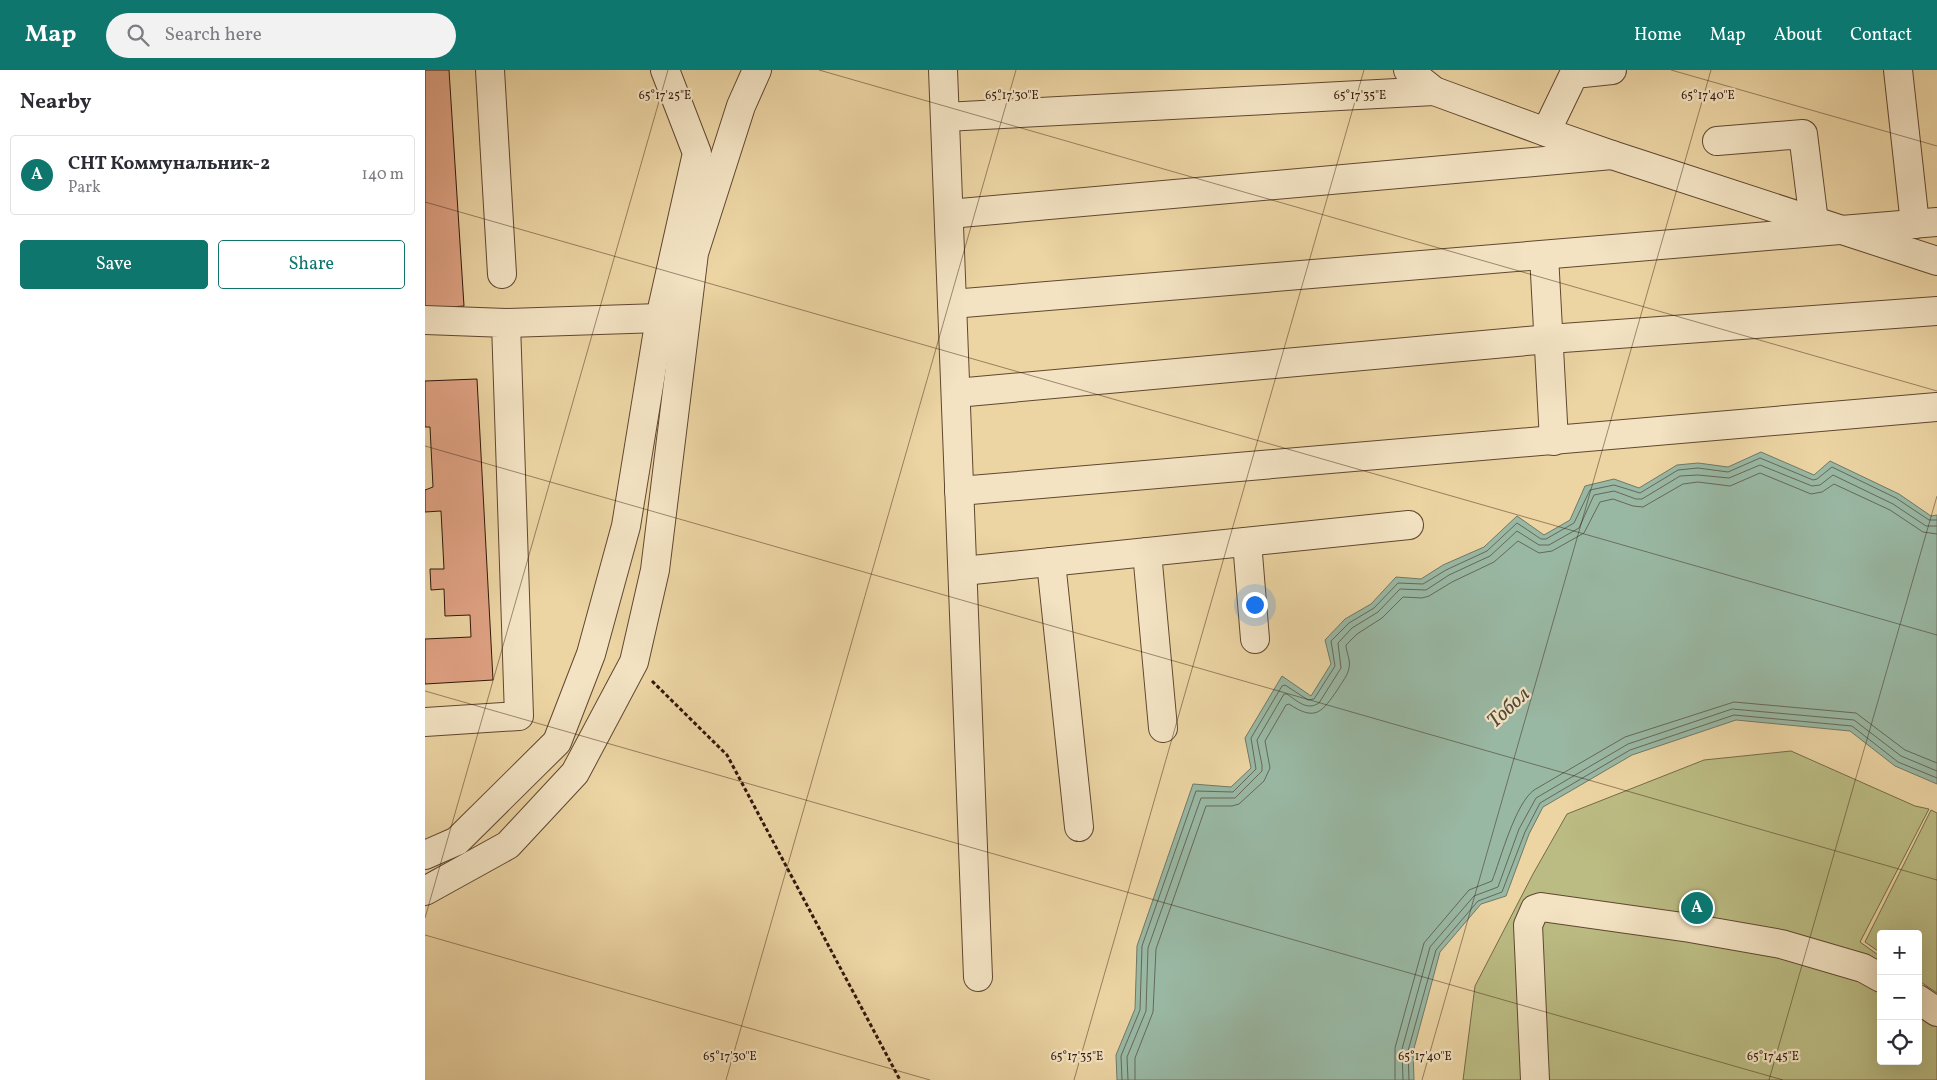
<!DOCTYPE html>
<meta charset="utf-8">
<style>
:root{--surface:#fff;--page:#f2f2f3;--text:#2b2b33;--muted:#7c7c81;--line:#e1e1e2;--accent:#0f766e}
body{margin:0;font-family:Vollkorn,serif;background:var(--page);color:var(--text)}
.controls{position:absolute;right:15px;bottom:15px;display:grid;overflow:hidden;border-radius:5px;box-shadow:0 5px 20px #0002}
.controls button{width:45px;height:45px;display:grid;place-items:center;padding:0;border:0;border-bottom:1px solid var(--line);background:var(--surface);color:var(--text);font:25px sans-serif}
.you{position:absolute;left:829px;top:534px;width:18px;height:18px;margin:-12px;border:4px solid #fff;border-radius:50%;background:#1a73e8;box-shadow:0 0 0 8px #1a73e833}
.badge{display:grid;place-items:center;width:32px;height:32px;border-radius:50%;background:var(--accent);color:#fff;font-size:16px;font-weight:700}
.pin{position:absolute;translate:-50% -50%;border:2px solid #fff;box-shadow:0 1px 5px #0006}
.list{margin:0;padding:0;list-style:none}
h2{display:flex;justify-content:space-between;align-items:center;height:65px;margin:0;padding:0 20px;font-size:21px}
h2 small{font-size:16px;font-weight:400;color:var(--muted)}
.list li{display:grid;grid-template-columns:32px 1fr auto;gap:15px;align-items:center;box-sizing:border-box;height:80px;margin:0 10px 10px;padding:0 10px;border:1px solid var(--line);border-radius:5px}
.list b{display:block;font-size:19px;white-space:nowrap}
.list p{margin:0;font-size:16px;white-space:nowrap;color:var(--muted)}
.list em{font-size:16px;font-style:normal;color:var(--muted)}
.actions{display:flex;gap:10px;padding:15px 20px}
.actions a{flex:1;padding:11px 0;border:1px solid var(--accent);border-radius:5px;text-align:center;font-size:18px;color:var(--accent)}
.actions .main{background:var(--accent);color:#fff}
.icon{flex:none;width:28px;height:28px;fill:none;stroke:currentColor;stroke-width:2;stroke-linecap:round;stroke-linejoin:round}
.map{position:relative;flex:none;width:1512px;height:1010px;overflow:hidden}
header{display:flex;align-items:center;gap:30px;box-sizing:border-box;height:70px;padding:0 25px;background:var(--accent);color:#fff}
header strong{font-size:24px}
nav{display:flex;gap:28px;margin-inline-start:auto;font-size:18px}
.search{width:350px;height:45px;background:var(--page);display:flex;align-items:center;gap:12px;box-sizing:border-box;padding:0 18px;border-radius:28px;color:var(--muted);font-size:19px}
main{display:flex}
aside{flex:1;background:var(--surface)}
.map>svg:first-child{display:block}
</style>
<header>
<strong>Map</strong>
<div class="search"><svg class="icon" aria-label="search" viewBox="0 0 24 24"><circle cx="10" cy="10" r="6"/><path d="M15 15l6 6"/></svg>Search here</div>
<nav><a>Home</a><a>Map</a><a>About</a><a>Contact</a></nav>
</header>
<main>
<aside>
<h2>Nearby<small></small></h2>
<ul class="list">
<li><span class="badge">A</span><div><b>СНТ Коммунальник-2</b><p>Park</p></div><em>140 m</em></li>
</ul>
<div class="actions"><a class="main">Save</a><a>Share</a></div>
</aside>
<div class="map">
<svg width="1512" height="1010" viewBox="0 0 1512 1010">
<rect width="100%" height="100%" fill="#ecd4a3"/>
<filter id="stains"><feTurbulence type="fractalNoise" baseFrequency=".004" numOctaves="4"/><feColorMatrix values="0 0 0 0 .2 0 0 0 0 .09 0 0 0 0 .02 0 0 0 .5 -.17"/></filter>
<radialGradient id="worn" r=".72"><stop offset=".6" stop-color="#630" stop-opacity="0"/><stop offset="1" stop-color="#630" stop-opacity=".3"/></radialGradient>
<g fill="#bbbc83" stroke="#766a47">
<path d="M 1366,681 L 1490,736 L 1504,739 L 1435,872 L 1456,887 L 1456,991 L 1493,991 L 1493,914 L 1512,927 L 1512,1010 L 1038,1010 L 1050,916 L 1108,804 L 1142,744 L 1279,690 Z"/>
<path d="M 1506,740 L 1512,743 L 1512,923 L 1493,910 L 1493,864 L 1456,864 L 1456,883 L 1440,872 Z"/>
</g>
<path fill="#99b8a4" stroke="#707867" d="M 1336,382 L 1389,405 L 1405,391 L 1474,424 L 1506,446 L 1512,445 L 1512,714 L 1470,696 L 1425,661 L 1311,650 L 1207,685 L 1118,737 L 1104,764 L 1081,826 L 1056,834 L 1015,882 L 988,982 L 989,1010 L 692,1010 L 691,985 L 710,939 L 712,876 L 768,714 L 806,717 L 826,698 L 820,668 L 857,606 L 886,626 L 906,594 L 900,570 L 920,549 L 946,534 L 971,507 L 996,509 L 1018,495 L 1059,477 L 1092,446 L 1119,465 L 1145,450 L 1160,416 L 1189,409 L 1214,418 L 1252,395 L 1273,393 L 1303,397 Z"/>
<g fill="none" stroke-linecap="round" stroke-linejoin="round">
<g stroke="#666858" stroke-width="1">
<path d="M 697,1010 L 696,986 L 715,940 L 717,876 L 771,721 L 808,722 L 831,699 L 826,668 L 857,616 L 860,615 L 883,630 L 889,629 L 910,596 L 906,571 L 924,553 L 949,538 L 973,513 L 998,514 L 1021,500 L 1062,481 L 1092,453 L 1116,469 L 1121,469 L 1149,453 L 1165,420 L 1189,415 L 1215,423 L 1253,400 L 1273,398 L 1303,402 L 1335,388 L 1388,410 L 1392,409 L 1407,397 L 1471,428 L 1504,450 L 1512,450"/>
<path d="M 703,1010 L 702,987 L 721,941 L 723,878 L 776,728 L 810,728 L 837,701 L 837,695 L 832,670 L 859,624 L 862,624 C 872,631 882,641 894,633 L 916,598 L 913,573 L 927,558 L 953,542 L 975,519 L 1001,520 L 1024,505 L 1065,486 L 1092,461 L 1114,475 L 1124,475 L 1154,458 L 1169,425 L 1189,421 L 1211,429 L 1217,429 L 1255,406 L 1273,405 L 1304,408 L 1335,395 L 1387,416 L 1395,415 L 1408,405 L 1468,434 L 1501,456 L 1512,456"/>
<path d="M 710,1010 L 710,988 L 728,942 L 731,879 L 781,736 L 807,736 L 814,734 L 839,711 L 845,698 L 840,671 L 861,635 L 864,634 C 891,652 897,642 913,619 C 917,612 923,605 924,598 C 926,590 921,582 921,575 L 932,564 L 957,548 L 978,527 L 997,528 L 1004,526 L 1027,512 L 1069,492 L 1093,471 L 1114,483 L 1127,481 L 1159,463 L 1175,432 L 1188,429 L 1208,436 L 1218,437 L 1258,414 L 1273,412 L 1305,416 L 1335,403 L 1386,424 L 1397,422 L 1409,414 L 1465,440 L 1498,462 L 1512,464"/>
<path d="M 970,1010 L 970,978 L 999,873 L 1044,820 L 1067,811 C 1076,788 1090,734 1109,720 L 1200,667 L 1309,632 L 1431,643 L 1480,680 L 1512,693"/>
<path d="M 978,1010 L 977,979 L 1005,877 L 1049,826 L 1073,817 L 1094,759 L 1111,728 L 1203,674 L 1307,639 L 1429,650 L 1476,686 L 1512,701"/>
<path d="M 984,1010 L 983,981 L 1011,880 L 1053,831 L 1077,822 L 1100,762 L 1115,733 L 1205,680 L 1309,645 L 1427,656 L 1473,692 L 1512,708"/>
</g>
</g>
<g fill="#dfa283" stroke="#32180b">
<path d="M 0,0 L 24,0 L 39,236 L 0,239 Z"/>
<path d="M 52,309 L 68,610 L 0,614 L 0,569 L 46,567 L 45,545 L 20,546 L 19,519 L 6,520 L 5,499 L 19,499 L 16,441 L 0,442 L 0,420 L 8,417 L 5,357 L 0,357 L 0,311 Z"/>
</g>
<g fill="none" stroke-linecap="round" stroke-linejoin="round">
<g stroke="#604731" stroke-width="30">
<g id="minor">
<path d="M 65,0 L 77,204"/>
<path d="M 518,0 L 553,907"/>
<path d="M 983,0 L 1009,21 L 1121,62 L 1187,85 L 1512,191"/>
<path d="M 1473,0 L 1490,154"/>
<path d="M 520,47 L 1009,21"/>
<path d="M 1121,62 L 1149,4 L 1187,0"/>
<path d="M 1292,71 L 1378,64 L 1389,152"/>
<path d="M 524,144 L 1187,85"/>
<path d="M 1119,185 L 1129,371"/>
<path d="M 527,234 L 1512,152"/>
<path d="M 0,250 L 81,253 L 94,646 L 0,652"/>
<path d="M 81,253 L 235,248"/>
<path d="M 531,323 L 1124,269 L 1512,241"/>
<path d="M 534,421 L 1512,337"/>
<path d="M 822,472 L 830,569"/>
<path d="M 722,482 L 738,658"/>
<path d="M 626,492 L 654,757"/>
<path d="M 538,501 L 984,455"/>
<path d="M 0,785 L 32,771 L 132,672 L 166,584 L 201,456 L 235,248 L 272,83 L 240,0"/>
<path d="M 0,821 L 83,775 L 150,703 L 209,592 L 230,500 L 269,183 L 316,36 L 332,0"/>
<path d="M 1493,929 L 1512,942"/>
<path d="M 1110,1010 L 1103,855 L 1110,839 L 1116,837 L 1265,858 L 1356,874 L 1438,898 L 1456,908"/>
</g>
</g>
<path stroke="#32180b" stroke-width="3" stroke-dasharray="4 2.5" stroke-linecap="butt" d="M 227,611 L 302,685 L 475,1010"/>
<use href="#minor" stroke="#f3e3c3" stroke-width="28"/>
</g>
<path fill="none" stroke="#32180b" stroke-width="1" stroke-opacity="0.45" d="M 394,0 L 1512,321M 1246,0 L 1512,76M 0,132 L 1512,565M 0,376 L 1512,810M 0,621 L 1358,1010M 0,848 L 243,0M 0,865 L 505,1010M 301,1010 L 591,0M 649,1010 L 939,0M 997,1010 L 1286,0M 1344,1010 L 1512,426"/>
<g text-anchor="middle" stroke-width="4.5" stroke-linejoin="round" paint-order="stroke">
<g font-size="21" font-style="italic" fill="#514839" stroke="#f3e3c3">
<text transform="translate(1083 637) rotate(-43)" y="7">Тобол</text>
</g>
</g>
<g font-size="12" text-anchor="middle" fill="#32180b" stroke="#f3e3c3" stroke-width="4.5" stroke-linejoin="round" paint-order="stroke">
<text x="240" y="29">65°17'25"E</text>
<text x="587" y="29">65°17'30"E</text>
<text x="935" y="29">65°17'35"E</text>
<text x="1283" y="29">65°17'40"E</text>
<text x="305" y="990">65°17'30"E</text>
<text x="652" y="990">65°17'35"E</text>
<text x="1000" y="990">65°17'40"E</text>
<text x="1348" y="990">65°17'45"E</text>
</g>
<rect width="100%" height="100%" filter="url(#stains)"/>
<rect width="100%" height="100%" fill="url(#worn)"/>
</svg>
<div class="controls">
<button>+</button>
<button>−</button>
<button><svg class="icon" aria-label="locate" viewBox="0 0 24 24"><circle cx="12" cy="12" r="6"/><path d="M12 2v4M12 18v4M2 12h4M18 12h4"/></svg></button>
</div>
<div class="you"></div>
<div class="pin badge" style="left:1272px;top:838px">A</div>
</div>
</main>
